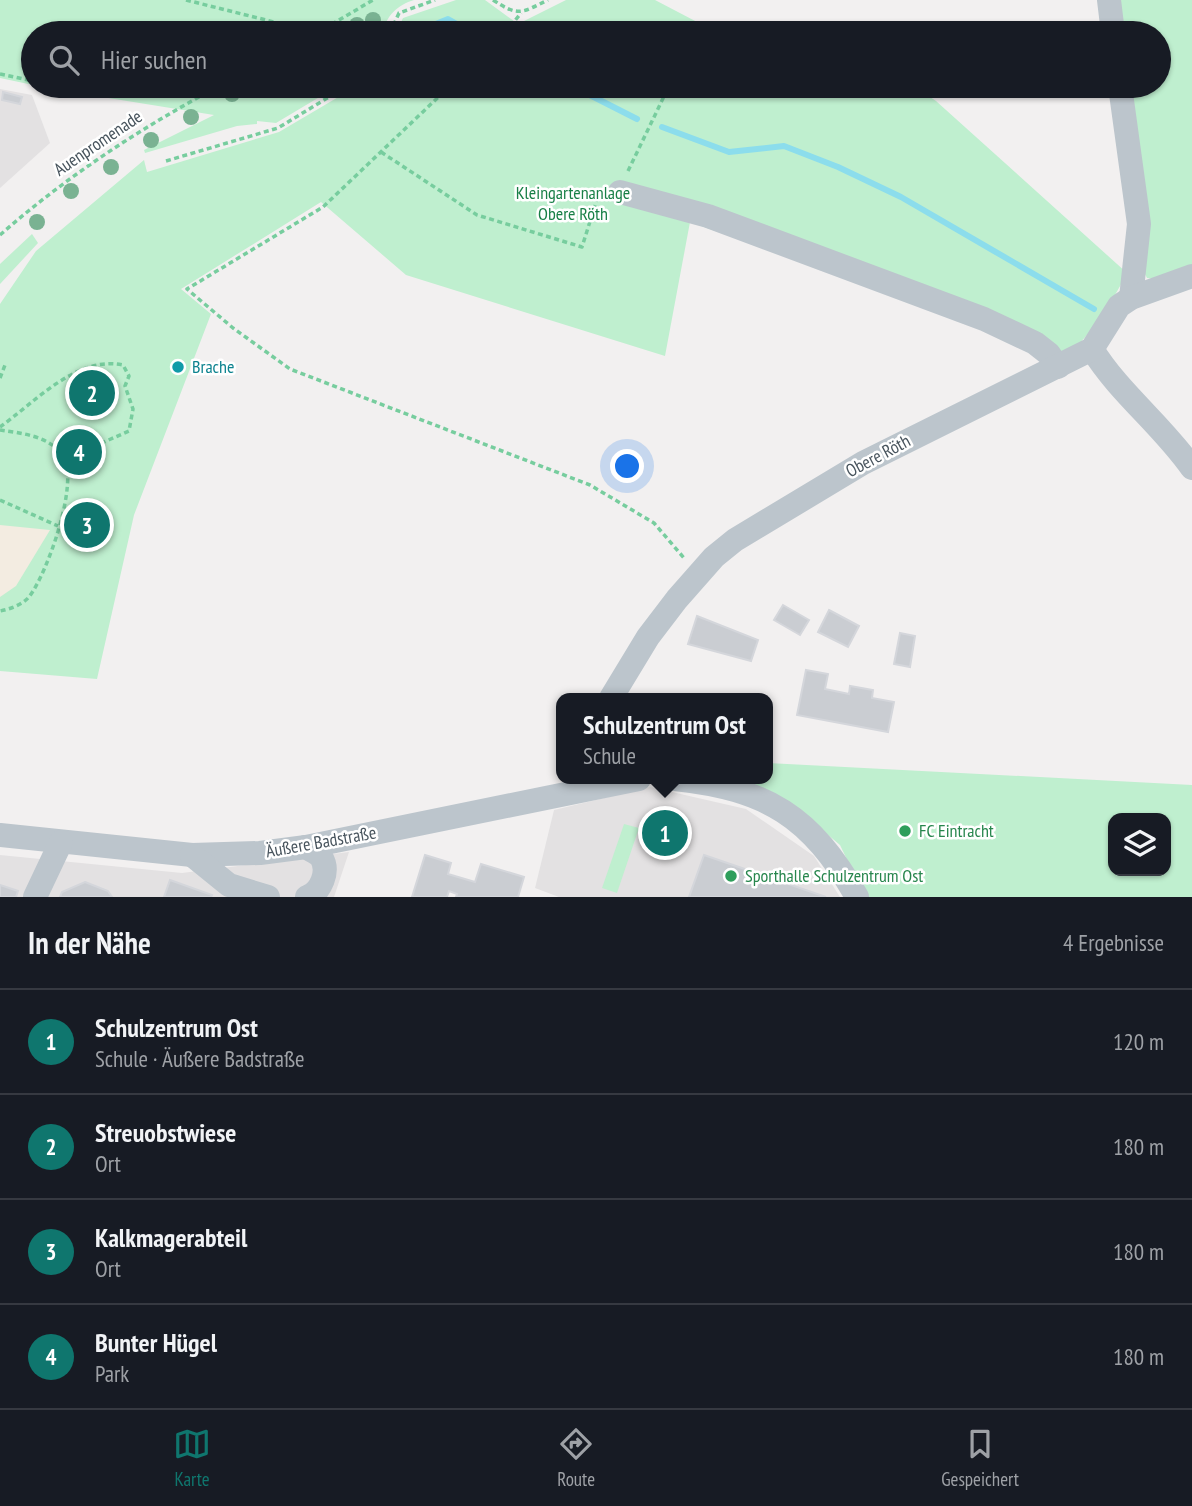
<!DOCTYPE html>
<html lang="de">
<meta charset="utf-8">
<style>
:root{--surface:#171b24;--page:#242831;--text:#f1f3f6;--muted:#9ea1a6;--line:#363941;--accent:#0f766e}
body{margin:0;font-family:"PT Sans Narrow",sans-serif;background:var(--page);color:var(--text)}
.controls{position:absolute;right:21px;bottom:21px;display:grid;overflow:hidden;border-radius:14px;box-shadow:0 2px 5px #0004}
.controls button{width:63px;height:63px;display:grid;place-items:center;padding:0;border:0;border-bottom:2px solid var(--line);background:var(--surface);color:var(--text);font:35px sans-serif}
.you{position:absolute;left:628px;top:467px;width:24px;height:24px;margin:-18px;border:5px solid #fff;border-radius:50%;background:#1a73e8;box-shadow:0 0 0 10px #1a73e833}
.badge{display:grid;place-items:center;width:46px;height:46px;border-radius:50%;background:var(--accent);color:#fff;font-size:23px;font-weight:700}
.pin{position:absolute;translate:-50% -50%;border:4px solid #fff;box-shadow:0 2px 7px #0006}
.popup{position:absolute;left:556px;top:693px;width:217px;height:91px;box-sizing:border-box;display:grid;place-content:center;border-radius:14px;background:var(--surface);filter:drop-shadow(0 2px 5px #0005);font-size:23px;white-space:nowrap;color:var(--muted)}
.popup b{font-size:26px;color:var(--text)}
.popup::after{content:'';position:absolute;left:50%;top:100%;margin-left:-14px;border:14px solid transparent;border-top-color:var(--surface)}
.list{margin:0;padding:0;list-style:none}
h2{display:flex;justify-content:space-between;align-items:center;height:91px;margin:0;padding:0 28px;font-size:30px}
h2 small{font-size:23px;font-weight:400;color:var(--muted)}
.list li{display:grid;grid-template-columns:46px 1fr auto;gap:21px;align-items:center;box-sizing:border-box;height:105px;padding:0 28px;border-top:2px solid var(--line)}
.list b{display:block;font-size:26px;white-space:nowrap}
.list p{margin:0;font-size:23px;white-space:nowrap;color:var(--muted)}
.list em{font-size:23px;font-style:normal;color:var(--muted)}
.icon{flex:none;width:38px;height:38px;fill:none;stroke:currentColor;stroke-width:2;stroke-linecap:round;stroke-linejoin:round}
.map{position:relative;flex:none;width:1192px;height:897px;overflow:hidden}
.search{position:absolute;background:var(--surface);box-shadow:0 2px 5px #0004;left:21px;right:21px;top:21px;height:77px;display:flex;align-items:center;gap:18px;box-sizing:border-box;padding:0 24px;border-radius:38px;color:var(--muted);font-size:26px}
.sheet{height:511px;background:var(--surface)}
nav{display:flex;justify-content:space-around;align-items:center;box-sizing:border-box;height:98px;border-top:2px solid var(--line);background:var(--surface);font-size:19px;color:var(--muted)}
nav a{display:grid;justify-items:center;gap:4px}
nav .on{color:var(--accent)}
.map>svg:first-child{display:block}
</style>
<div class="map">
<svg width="1192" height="897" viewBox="0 0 1192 897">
<rect width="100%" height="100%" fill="#f2f0f0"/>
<g fill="#e3e1e2">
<path d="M 0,89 L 32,95 L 50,143 L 0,188 Z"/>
<path d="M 650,787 L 746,809 L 814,856 L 840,897 L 559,897 L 535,888 L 554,810 Z"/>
<path d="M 349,852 L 334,897 L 0,897 L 0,855 L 182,873 Z"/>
</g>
<g fill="#bfefcf" fill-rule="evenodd">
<path d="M 0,0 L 414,0 C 398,5 386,15 383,33 L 33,33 L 33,85 L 0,78 Z"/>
<path d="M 456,0 L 485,0 L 518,24 L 566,0 L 655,0 L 699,23 L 751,33 L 396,33 L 403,18 Z"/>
<path d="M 1114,0 L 1192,0 L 1192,269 L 1159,279 L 1147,278 L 1143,270 L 1127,86 L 1159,86 L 1159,33 L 1119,33 Z"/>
<path d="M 34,86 L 338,86 L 276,123 L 257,121 L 257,124 L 237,126 L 145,153 L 144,150 L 214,115 Z"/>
<path d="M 357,86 L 914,86 L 936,101 L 1127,273 C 1111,304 1093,332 1067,356 L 690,222 L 665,356 L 406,275 L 321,202 L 181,289 L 211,314 L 134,515 L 97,679 L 0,671 L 0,304 L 36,251 L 144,160 L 147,172 L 279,132 Z"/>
<path d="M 32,234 L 38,243 L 0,284 L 0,264 Z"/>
<path d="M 768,763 L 1192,785 L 1192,897 L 865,897 L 840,845 L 789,802 L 726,779 L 768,779 ZM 1113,818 L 1166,818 L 1166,871 L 1113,871 Z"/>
<path d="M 624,824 L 639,828 L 617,893 L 602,888 Z"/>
</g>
<path fill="#f3ece1" d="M 0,525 L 50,530 L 16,586 L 0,597 Z"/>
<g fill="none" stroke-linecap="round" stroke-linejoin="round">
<g stroke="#8cddec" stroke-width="6">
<path d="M 421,30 L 448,19 L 473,33"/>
<path d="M 572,86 L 637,119"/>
<path d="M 662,127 L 729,152 L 784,146 L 838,167 L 901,197 L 1094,309"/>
</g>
</g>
<g fill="#cacdd2" stroke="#d4d6db" stroke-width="2">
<path d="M 3,92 L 22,97 L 20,104 L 2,100 Z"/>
<path d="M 783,605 L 809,620 L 800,635 L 774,620 Z"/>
<path d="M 829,610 L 859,626 L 848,647 L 818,632 Z"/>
<path d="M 697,616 L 758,640 L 751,661 L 688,644 Z"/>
<path d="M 900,633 L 915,636 L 910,667 L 894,664 Z"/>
<path d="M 806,670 L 828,674 L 825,689 L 849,694 L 850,686 L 873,690 L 872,698 L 894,702 L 888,732 L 797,715 Z"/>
<path d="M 425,855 L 451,863 L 448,874 L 475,882 L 481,864 L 524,877 L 518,897 L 456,897 L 457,894 L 449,891 L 447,897 L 412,897 Z"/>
<path d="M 704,855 L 826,897 L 689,897 Z"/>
<path d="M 170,880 L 212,895 L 211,897 L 164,897 Z"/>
<path d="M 85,882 L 108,891 L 112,897 L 60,897 L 62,892 Z"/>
<path d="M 0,885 L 18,891 L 16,897 L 0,897 Z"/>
</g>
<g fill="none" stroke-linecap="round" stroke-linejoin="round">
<g stroke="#77cd9e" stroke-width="3.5" stroke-dasharray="5 3.5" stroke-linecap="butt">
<path d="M 186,0 L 318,33"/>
<path d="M 493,0 C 519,17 521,13 548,0"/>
<path d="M 317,33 L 373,0"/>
<path d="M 390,33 L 399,13 L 435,0"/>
<path d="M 505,33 L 521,13"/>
<path d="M 0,74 L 33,81"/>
<path d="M 55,86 L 80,91"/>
<path d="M 450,86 L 323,207 L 187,289 L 233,328 L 290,369 L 590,485 L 654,523 L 684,558"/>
<path d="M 381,152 L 477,215 L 582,247 L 598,196"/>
<path d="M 166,161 L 278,128 L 347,86"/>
<path d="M 628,171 L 669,86"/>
<path d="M 0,235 C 67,176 141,128 219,86"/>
<path d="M 0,378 L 5,365"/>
<path d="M 0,427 C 34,403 77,355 123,365 L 129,376 L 125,386 L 133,409 L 129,431 L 95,446 L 69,472"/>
<path d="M 0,430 C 21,433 50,436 63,456 C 80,482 47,574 29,597 C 22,605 10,609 0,611"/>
<path d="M 59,450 L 93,446"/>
<path d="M 0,500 L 58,526"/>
</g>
<g stroke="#bcc5cc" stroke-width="24">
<path d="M 1109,0 L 1113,33"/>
<path d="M 1120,86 L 1139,224 L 1131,298"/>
<path d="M 620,192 L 708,216 L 984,319 L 1035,343 L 1049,354 L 1058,367"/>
<path d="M 1092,349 C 1119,393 1162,425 1192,468"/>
<path d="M 611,698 L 648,637 L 677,599 L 714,557 L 735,540 L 863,463 L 1092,349 L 1119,306 L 1131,298 L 1192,276"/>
<path d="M 675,779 C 767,789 811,816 857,897"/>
<path d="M 0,835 L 192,855 L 260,853 L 306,847 L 639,779"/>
<path d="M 306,847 C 310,850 318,853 321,857 C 330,871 321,892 307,897"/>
<path d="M 192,855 L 229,885 L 268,897"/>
<path d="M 35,897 L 61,842"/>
</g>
</g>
<g fill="#7ab292">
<circle cx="373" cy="20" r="8"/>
<circle cx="357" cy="25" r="8"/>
<circle cx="232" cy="94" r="8"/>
<circle cx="191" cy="117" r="8"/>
<circle cx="151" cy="140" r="8"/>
<circle cx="111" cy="167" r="8"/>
<circle cx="71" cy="191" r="8"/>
<circle cx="37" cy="222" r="8"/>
</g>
<circle fill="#0f9aa8" stroke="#fff" stroke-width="2.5" cx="178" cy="367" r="7"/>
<g fill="#2e9e5b" stroke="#fff" stroke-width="2.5">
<circle cx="905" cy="831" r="7"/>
<circle cx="731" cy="876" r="7"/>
</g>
<g text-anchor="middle" stroke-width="5" stroke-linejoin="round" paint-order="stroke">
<g font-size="18" fill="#48545d" stroke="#fff">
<text transform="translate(98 143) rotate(-34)" y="6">Auenpromenade</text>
<text transform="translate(878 456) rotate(-28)" y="6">Obere Röth</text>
<text transform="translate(321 842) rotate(-10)" y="6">Äußere Badstraße</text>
</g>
<g font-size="18" fill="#187f46" stroke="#fff">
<text x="573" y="199">Kleingartenanlage<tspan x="573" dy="21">Obere Röth</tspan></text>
</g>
<g font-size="18" fill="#0d838f" stroke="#fff" text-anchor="start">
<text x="192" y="373">Brache</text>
</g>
<g font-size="18" fill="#27864d" stroke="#fff" text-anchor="start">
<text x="919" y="837">FC Eintracht</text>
<text x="745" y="882">Sporthalle Schulzentrum Ost</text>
</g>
</g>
</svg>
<div class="controls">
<button><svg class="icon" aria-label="layers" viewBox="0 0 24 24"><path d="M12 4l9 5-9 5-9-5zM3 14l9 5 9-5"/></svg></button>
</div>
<div class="you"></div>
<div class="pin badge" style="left:665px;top:833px">1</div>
<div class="popup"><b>Schulzentrum Ost</b>Schule</div>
<div class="pin badge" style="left:92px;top:393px">2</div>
<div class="pin badge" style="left:87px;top:525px">3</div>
<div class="pin badge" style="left:79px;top:452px">4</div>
<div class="search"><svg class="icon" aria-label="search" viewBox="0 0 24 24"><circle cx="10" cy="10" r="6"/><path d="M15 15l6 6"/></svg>Hier suchen</div>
</div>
<section class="sheet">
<h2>In der Nähe<small>4 Ergebnisse</small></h2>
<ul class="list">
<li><span class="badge">1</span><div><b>Schulzentrum Ost</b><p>Schule · Äußere Badstraße</p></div><em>120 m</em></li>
<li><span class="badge">2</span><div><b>Streuobstwiese</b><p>Ort</p></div><em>180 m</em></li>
<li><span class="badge">3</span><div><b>Kalkmagerabteil</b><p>Ort</p></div><em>180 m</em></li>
<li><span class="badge">4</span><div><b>Bunter Hügel</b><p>Park</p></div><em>180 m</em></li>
</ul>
</section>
<nav>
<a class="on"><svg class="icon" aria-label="map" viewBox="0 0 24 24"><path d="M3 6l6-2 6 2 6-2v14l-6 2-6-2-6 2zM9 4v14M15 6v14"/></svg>Karte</a>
<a><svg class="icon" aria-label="directions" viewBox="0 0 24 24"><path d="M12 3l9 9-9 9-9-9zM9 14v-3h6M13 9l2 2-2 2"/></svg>Route</a>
<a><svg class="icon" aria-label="saved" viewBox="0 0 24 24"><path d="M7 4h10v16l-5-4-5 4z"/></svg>Gespeichert</a>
</nav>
